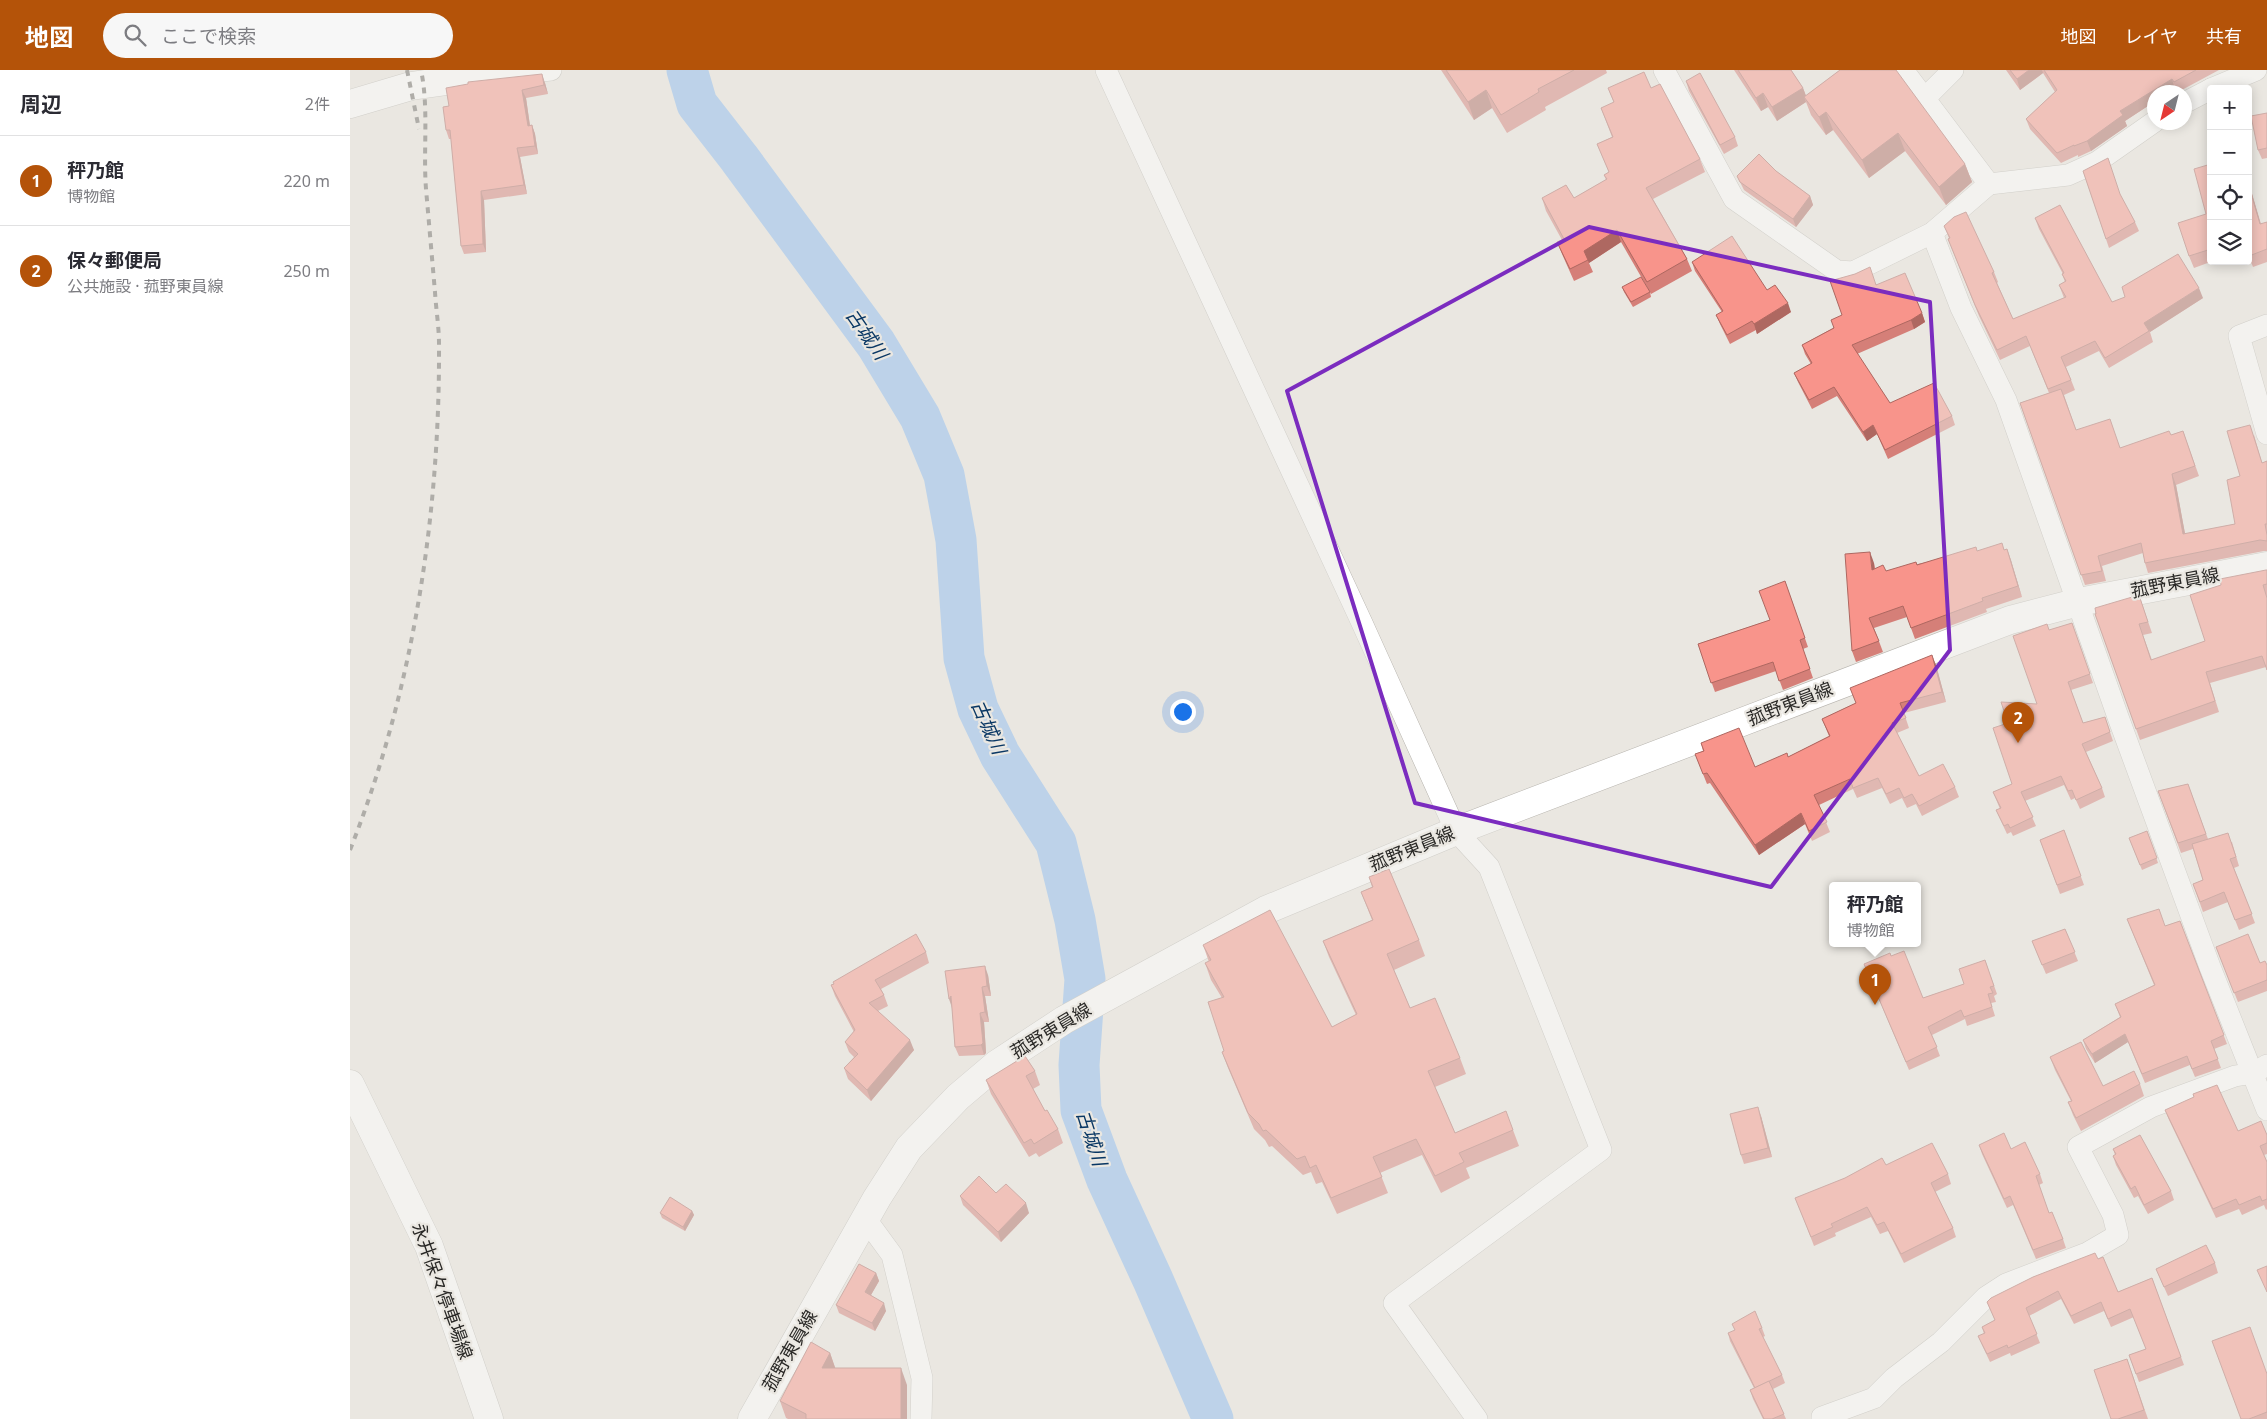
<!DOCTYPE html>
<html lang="ja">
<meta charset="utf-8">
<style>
:root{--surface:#fff;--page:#f7f7f7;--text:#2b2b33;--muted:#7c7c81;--line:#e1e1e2;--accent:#b45309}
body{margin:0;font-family:"Noto Sans","Noto Sans JP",sans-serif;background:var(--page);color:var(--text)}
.controls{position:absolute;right:15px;top:15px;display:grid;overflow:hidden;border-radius:5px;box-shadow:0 2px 12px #0003}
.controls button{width:45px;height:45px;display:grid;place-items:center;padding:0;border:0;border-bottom:1px solid var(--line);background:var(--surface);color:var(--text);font:25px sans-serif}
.compass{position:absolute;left:1797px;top:15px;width:45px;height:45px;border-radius:50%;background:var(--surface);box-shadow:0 2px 12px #0003;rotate:215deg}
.you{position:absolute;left:832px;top:641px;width:18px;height:18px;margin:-12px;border:4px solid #fff;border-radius:50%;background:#1a73e8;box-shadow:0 0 0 8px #1a73e833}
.badge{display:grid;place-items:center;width:32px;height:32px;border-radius:50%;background:var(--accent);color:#fff;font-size:16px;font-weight:700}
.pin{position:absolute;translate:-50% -41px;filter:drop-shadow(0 1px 2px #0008)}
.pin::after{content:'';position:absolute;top:26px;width:18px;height:15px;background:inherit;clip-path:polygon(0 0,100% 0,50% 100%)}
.popup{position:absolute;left:1479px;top:812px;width:92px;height:65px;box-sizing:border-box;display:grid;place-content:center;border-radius:5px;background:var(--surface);filter:drop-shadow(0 1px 4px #0005);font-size:16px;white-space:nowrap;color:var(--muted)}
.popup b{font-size:19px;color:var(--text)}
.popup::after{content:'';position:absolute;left:50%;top:100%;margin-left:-10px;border:10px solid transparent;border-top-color:var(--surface)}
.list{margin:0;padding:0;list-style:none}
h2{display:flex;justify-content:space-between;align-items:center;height:65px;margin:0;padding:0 20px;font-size:21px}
h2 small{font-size:16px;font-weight:400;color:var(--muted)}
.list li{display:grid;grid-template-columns:32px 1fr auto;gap:15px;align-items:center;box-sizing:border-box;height:90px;padding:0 20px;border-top:1px solid var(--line)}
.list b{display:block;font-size:19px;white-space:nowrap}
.list p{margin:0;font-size:16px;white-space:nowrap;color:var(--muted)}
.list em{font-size:16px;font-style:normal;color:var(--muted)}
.icon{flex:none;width:28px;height:28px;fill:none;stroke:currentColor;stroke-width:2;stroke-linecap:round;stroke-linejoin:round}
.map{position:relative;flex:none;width:1917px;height:1349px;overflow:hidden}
header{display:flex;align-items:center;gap:30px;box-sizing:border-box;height:70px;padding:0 25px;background:var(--accent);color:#fff}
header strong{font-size:24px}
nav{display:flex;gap:28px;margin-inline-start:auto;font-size:18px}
.search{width:350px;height:45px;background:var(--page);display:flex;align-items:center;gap:12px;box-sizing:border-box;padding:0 18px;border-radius:28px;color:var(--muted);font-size:19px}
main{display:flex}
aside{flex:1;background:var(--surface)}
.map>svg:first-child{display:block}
</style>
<header>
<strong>地図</strong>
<div class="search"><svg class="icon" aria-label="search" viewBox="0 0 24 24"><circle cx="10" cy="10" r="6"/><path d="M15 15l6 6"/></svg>ここで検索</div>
<nav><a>地図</a><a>レイヤ</a><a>共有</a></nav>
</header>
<main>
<aside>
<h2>周辺<small>2件</small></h2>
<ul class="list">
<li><span class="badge">1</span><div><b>秤乃館</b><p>博物館</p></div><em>220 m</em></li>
<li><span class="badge">2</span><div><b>保々郵便局</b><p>公共施設 · 菰野東員線</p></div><em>250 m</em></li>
</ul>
</aside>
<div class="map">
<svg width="1917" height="1349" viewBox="0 0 1917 1349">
<rect width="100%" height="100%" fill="#eae7e1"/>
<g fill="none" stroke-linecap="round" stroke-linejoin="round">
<path stroke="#87b9f1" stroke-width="41" d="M 337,0 L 347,34 L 389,88 L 526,274 L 570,347 L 594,405 L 606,470 L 614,588 L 628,639 L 650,685 L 706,773 L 725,850 L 735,909 L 729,995 L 731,1040 L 757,1110 L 803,1210 L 863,1349"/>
<g stroke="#b7b4ae" stroke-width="22">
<g id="street">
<path d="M 94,0 L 97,11 L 201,0"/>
<path d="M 756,0 L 1012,553 L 1106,761 L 1139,797 L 1251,1080 L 1044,1233 L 1127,1349"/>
<path d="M 1314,0 L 1384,129 L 1487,201 L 1503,202 L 1582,163 L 1639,114 L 1553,0"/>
<path d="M 1861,19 L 1906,0"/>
<path d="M 1575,28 L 1603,0"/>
<path d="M 1834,33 L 1861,19"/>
<path d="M 1639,114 L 1718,105 L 1747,92 L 1804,52"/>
<path d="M 1582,163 L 1611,238 L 1656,330 L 1768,647 L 1860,897 L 1917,1040"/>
<path d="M 1917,255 L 1889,266 L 1917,364"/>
<path d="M 515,1148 L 542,1185 L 572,1308 L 571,1349"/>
<path d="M 1472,1349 L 1472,1347 L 1524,1328 L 1544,1308 L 1591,1272 L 1636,1227 L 1656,1214 L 1737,1183 L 1768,1165 L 1763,1145 L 1728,1077 L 1801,1037 L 1885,1006 L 1904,1003 L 1917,995"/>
</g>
</g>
<g stroke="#b7b4ae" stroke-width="29">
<g id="secondary">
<path d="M 0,34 L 61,16 L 97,11"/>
<path d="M 0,1014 L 79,1176 L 139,1349"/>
</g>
</g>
<g stroke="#b7b4ae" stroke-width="29">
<path id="primary" d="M 402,1349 L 527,1128 L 559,1078 L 608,1027 L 647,994 L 714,950 L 916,840 L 1106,761 L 1660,550 L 1729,532 L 1917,496"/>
</g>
<use href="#street" stroke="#fff" stroke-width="21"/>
<use href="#secondary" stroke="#fff" stroke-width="28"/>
<use href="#primary" stroke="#fff" stroke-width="28"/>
<g stroke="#686663" stroke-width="4" stroke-dasharray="6 6" stroke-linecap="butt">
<path d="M 57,0 L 69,59"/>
<path d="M 0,780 C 63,621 90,445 89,274 C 89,257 86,239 85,222 C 82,188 79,153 76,119 C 73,80 79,38 71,0"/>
</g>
</g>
<g fill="#d57f78">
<path d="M 1091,0 L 1256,0 L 1257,3 L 1195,37 L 1196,40 L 1157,63 L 1142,38 L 1124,50 Z"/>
<path d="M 1384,0 L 1441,0 L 1453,18 L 1456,26 L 1490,0 L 1615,94 L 1622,112 L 1596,135 L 1555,81 L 1519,108 L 1483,60 L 1476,65 L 1461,45 L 1456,32 L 1427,51 L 1418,37 L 1411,41 Z"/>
<path d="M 1656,0 L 1869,0 L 1828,22 L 1825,20 L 1821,22 L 1804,22 L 1804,32 L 1775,51 L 1777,56 L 1741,81 L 1728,87 L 1728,85 L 1711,93 L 1680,59 L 1676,49 L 1705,22 L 1693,3 L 1670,20 Z"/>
<path d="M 1336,11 L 1385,67 L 1388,76 L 1374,84 L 1339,21 Z"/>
<path d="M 195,13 L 198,24 L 176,28 L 180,55 L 182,55 L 185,64 L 188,84 L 170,87 L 177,124 L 134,130 L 136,182 L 114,184 L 111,176 L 101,69 L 99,69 L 96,60 L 99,36 Z"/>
<path d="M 1258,18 L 1301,18 L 1350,89 L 1355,102 L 1303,129 L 1337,189 L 1342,201 L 1301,224 L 1271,172 L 1239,193 L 1243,202 L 1224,211 L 1212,184 L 1207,172 L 1212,170 L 1196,141 L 1192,128 L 1224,128 L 1256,110 L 1254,105 L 1259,102 L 1247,74 L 1262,67 L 1251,38 L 1264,33 Z"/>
<path d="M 1917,43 L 1917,88 L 1912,89 L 1908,80 Z"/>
<path d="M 1861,94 L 1861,191 L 1863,191 L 1844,198 L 1839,186 L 1856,144 Z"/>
<path d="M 1426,101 L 1460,126 L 1463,135 L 1446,157 L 1394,120 L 1387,106 Z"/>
<path d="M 1733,101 L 1785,152 L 1789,161 L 1759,178 Z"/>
<path d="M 1898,110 L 1911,154 L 1917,152 L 1917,192 L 1903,197 L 1899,187 L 1898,188 Z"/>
<path d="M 1685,148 L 1762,232 L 1853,228 L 1800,262 L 1803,272 L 1759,298 L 1749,281 L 1716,297 L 1725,320 L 1714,325 L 1726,360 L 1770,378 L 1821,365 L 1833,361 L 1849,406 L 1826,415 L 1835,464 L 1885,454 L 1890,406 L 1904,365 L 1912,393 L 1917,391 L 1917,481 L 1914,481 L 1798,503 L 1795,493 L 1793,483 L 1752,496 L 1756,511 L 1735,515 L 1670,333 L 1699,323 L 1680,276 L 1650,290 L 1629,246 L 1602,179 L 1598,169 L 1599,168 L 1594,156 L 1644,202 L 1648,212 L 1647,213 L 1663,249 L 1714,228 L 1709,215 L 1715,212 L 1712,204 L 1713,204 L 1689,159 Z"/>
<path d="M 1342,192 L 1417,220 L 1441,242 L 1407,264 L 1406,260 L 1380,274 L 1370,254 L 1366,245 L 1372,242 L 1345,201 Z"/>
<path d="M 1526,214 L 1572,243 L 1575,252 L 1564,259 L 1507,284 L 1540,333 L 1602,346 L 1605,355 L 1538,389 L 1527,364 L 1517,371 L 1487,326 L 1462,339 L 1448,312 L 1444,303 L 1461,294 L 1455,284 L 1452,275 L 1483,258 L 1492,245 Z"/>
<path d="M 1272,217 L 1300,222 L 1301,227 L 1283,237 L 1274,222 Z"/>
<path d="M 1657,479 L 1672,527 L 1636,539 L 1637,542 L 1565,569 L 1557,547 L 1524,558 L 1533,582 L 1506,592 L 1502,581 L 1524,493 L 1525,498 L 1536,501 L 1627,481 L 1654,480 Z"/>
<path d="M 1917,500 L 1917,600 L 1916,597 L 1860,613 L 1869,642 L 1790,670 L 1745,544 L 1789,525 L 1802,563 L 1793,565 L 1802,590 L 1855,571 Z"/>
<path d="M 1435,511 L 1458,577 L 1453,579 L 1463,608 L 1433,620 L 1426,601 L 1365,622 L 1348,574 L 1420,550 Z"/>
<path d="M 1722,553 L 1743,613 L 1721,620 L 1733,653 L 1755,647 L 1763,671 L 1736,682 L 1752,718 L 1755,727 L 1730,739 L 1725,728 L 1721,730 L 1714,715 L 1675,731 L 1686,756 L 1663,766 L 1661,762 L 1657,764 L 1650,749 L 1646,740 L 1650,739 L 1643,722 L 1662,714 L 1658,653 L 1687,634 L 1699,560 Z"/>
<path d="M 1586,595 L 1596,632 L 1554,643 L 1559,658 L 1547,663 L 1569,706 L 1605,717 L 1609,727 L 1572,746 L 1566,734 L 1557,738 L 1552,728 L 1540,734 L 1532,718 L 1507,728 L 1503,719 L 1469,735 L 1480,762 L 1462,771 L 1455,754 L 1409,785 L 1360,713 L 1357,714 L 1345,684 L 1353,681 L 1351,673 L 1405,697 L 1438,687 L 1479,666 L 1472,649 Z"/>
<path d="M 1838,714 L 1858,769 L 1882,772 L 1889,796 L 1884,798 L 1905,853 L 1889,860 L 1878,832 L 1853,842 L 1843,814 L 1853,810 L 1843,779 L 1831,783 L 1808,721 Z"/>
<path d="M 1714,760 L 1734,815 L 1710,824 L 1690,770 Z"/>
<path d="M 1797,761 L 1808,793 L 1792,800 L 1779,768 Z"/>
<path d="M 1019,807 L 1069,870 L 1075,886 L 1044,900 L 1060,938 L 1110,988 L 1116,1004 L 1085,1017 L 1105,1063 L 1163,1060 L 1169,1076 L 1116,1098 L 1120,1108 L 1091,1123 L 1072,1085 L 1030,1103 L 1038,1123 L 987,1144 L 972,1112 L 966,1114 L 961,1102 L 953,1105 L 922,1076 L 919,1077 L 915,1070 L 904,1059 L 878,998 L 872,982 L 874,981 L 872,928 L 861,910 L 855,893 L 859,892 L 853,875 L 982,957 L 1006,945 L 979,887 L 973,871 L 1022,850 L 1011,822 L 1022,817 Z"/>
<path d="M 1777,849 L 1815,856 L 1830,851 L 1877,974 L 1864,979 L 1871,998 L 1845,1007 L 1840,995 L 1795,1013 L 1778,972 L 1745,993 L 1736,979 L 1733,970 L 1770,947 L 1765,934 L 1804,915 Z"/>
<path d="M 1715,859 L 1728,891 L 1696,904 L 1682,871 Z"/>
<path d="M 1866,877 L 1917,895 L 1917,921 L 1888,932 Z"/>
<path d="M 576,882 L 579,893 L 531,919 L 534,925 L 538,936 L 528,941 L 564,980 L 521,1031 L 498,1009 L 494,998 L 504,987 L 499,982 L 495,972 L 504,962 L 485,926 L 481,915 Z"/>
<path d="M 1541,886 L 1573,928 L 1614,914 L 1635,890 L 1647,924 L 1644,926 L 1646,932 L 1641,933 L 1645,946 L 1617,956 L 1615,949 L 1582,965 L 1590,986 L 1559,1000 L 1514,894 Z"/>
<path d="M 638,905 L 641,926 L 635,926 L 639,952 L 634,952 L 636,983 L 634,985 L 609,986 L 605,977 L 602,938 Z"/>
<path d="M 1700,987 L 1753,1016 L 1790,1014 L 1794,1026 L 1731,1061 L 1723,1045 L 1718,1032 L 1721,1031 L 1705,1000 Z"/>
<path d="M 685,1001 L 690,1015 L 683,1019 L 695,1041 L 708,1059 L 713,1073 L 689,1087 L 686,1083 L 679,1087 L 641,1024 L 636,1010 Z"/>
<path d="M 1815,1040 L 1888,1061 L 1917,1065 L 1917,1084 L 1914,1085 L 1917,1092 L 1917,1139 L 1916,1140 L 1914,1135 L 1892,1145 L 1889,1139 L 1866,1148 L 1819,1050 Z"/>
<path d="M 1411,1046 L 1422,1087 L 1394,1094 L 1391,1085 Z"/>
<path d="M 1629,1075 L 1661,1079 L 1690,1104 L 1693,1113 L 1689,1115 L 1699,1143 L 1713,1169 L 1716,1178 L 1686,1189 L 1663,1135 L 1657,1138 L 1632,1084 Z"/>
<path d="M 1763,1079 L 1821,1121 L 1824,1130 L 1798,1144 L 1788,1126 L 1784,1128 L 1766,1095 L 1763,1086 L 1765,1085 Z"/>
<path d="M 1536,1095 L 1598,1104 L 1601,1114 L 1585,1122 L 1603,1158 L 1606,1167 L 1554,1193 L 1538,1161 L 1530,1164 L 1521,1147 L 1485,1163 L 1486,1166 L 1464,1176 L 1449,1137 Z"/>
<path d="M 646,1123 L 679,1143 L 651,1172 L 613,1135 L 610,1126 Z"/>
<path d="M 342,1141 L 344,1145 L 335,1161 L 312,1148 L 310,1143 Z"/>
<path d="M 1748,1189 L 1768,1222 L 1802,1208 L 1834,1295 L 1789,1312 L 1779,1285 L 1796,1279 L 1784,1247 L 1761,1257 L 1754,1241 L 1724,1254 L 1711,1229 L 1679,1246 L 1690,1273 L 1661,1286 L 1660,1283 L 1640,1292 L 1632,1275 L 1628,1266 L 1634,1264 L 1632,1257 L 1645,1250 L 1637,1232 Z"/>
<path d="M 1865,1193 L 1868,1203 L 1818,1226 L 1806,1199 Z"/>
<path d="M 526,1203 L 529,1211 L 521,1225 L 536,1241 L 525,1261 L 489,1243 L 486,1235 Z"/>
<path d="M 1412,1258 L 1415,1266 L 1413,1267 L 1432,1305 L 1435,1313 L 1423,1319 L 1436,1349 L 1413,1349 L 1403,1329 L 1400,1320 L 1404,1318 L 1380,1271 L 1378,1263 Z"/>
<path d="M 480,1283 L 485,1298 L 557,1315 L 557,1349 L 438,1349 L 436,1348 L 430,1331 Z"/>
<path d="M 1777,1289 L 1798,1349 L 1761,1349 Z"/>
<path d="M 1917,1304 L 1917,1349 L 1891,1349 Z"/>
</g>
<g fill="#ae6861">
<path d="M 1679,0 L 1692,0 L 1693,3 L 1670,20 L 1667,9 Z"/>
<path d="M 192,4 L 195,13 L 198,24 L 194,15 Z"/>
<path d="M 1822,9 L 1825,20 L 1821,22 L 1804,22 L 1804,32 L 1775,51 L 1777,56 L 1741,81 L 1737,71 L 1770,41 Z"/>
<path d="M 1453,18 L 1458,31 L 1454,27 L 1456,32 L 1427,51 L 1422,37 Z"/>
<path d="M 172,20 L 176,28 L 181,64 L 178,56 Z"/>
<path d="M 1136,20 L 1142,38 L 1124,50 L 1118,32 Z"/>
<path d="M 1413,23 L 1418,37 L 1411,41 L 1406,28 Z"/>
<path d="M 1476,42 L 1483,60 L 1476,65 L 1469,47 Z"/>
<path d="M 182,55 L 185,64 L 188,84 L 185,76 Z"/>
<path d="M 1548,63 L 1555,81 L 1519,108 L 1512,90 Z"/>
<path d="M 167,78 L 170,87 L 177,124 L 174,115 Z"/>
<path d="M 1615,94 L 1622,112 L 1596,135 L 1589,117 Z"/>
<path d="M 1898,110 L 1914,166 L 1910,154 L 1898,113 Z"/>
<path d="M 131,121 L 134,130 L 136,182 L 133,174 Z"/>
<path d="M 1460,126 L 1463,135 L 1446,157 L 1443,149 Z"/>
<path d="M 1267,160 L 1271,172 L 1239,193 L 1234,181 Z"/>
<path d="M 1849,218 L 1853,228 L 1800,262 L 1794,253 Z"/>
<path d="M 1438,233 L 1441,242 L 1407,264 L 1404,254 Z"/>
<path d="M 1572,243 L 1575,252 L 1564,259 L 1561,250 Z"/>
<path d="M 1523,355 L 1527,364 L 1517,371 L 1513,362 Z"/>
<path d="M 1822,404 L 1826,415 L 1837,474 L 1833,464 Z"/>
<path d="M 1657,479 L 1661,490 L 1672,527 L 1668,516 Z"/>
<path d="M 1520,482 L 1524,493 L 1525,511 L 1522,500 Z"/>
<path d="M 1582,585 L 1586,595 L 1596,632 L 1592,622 Z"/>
<path d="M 1451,743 L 1455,754 L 1409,785 L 1405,775 Z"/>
<path d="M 635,896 L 638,905 L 641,926 L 637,916 Z"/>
<path d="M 632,917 L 635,926 L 639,952 L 635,942 Z"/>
<path d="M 601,926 L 602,938 L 599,929 Z"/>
<path d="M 630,943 L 634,952 L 636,983 L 634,985 L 631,975 Z"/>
<path d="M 1775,964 L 1778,972 L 1745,993 L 1742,984 Z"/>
<path d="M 560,970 L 564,980 L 521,1031 L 517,1020 Z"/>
<path d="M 1408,1037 L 1411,1046 L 1422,1087 L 1418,1078 Z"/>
<path d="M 676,1133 L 679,1143 L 651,1172 L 648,1162 Z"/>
<path d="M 342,1141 L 344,1145 L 335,1161 L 333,1157 Z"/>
<path d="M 526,1203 L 529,1211 L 518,1230 L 515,1222 Z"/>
<path d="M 534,1233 L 536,1241 L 525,1261 L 522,1253 Z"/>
<path d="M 480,1283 L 486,1300 L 472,1298 Z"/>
<path d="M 551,1298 L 557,1315 L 557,1349 L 551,1349 Z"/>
</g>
<g fill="#f8948b" stroke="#ae6861">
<path d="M 1096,0 L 1224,0 L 1188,19 L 1189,22 L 1151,45 L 1136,20 L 1118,32 Z"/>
<path d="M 1388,0 L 1441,0 L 1453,18 L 1422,37 L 1413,23 L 1406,28 Z"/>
<path d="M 1490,0 L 1546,0 L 1615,94 L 1589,117 L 1548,63 L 1512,90 L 1476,42 L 1469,47 L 1454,27 Z"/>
<path d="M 1660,0 L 1679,0 L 1667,9 Z"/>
<path d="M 1694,0 L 1846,0 L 1824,12 L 1822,9 L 1770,41 L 1773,45 L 1737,71 L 1724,76 L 1724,75 L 1707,83 L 1676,49 L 1707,20 Z"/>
<path d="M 1294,2 L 1301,18 L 1310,14 L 1350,89 L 1296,118 L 1337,189 L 1297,212 L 1267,160 L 1234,181 L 1238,190 L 1220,199 L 1207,172 L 1214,169 L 1192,128 L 1216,115 L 1224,128 L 1257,109 L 1254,105 L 1259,102 L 1247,74 L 1263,67 L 1251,38 L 1264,32 L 1258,18 Z"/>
<path d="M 1350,3 L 1385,67 L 1370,75 L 1336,11 Z"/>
<path d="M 192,4 L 194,15 L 172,20 L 178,56 L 182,55 L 185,76 L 167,78 L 174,115 L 131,121 L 133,174 L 111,176 L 100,60 L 96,60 L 93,37 L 99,36 L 96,18 L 118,14 L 118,12 Z"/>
<path d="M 1917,43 L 1917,78 L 1908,80 L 1901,46 Z"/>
<path d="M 1409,84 L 1426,101 L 1460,126 L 1443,149 L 1390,112 L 1387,106 Z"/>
<path d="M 1758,88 L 1770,124 L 1785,152 L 1756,169 L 1733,101 Z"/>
<path d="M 1861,94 L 1861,179 L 1839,186 L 1828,153 L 1856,144 L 1844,99 Z"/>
<path d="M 1898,113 L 1910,154 L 1917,152 L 1917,179 L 1899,186 Z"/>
<path d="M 1710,135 L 1762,232 L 1775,227 L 1772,217 L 1828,184 L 1849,218 L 1794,253 L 1799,261 L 1755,288 L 1745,271 L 1711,287 L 1721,310 L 1698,319 L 1676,266 L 1647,280 L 1625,235 L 1598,169 L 1600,168 L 1594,156 L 1604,147 L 1616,142 L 1644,202 L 1642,203 L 1663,249 L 1716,227 L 1709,215 L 1716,211 L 1712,204 L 1714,203 L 1685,148 Z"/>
<path d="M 1382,166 L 1417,220 L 1425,215 L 1438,233 L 1404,254 L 1402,251 L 1377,265 L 1366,245 L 1373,241 L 1342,192 Z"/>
<path d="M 1520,197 L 1526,215 L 1555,203 L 1572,243 L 1561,250 L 1502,275 L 1540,333 L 1584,313 L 1602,346 L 1535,380 L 1523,355 L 1513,362 L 1484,317 L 1459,330 L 1444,303 L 1462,293 L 1452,275 L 1484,258 L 1481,250 L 1492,245 L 1480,211 L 1505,204 Z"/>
<path d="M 1291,207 L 1300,222 L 1281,232 L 1272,217 Z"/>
<path d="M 1711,319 L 1726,360 L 1760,349 L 1770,378 L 1819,361 L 1821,365 L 1833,361 L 1845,396 L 1822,404 L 1833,464 L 1885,454 L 1877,410 L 1890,406 L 1877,361 L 1900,355 L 1912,393 L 1917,391 L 1917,454 L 1915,454 L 1917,465 L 1917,471 L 1910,470 L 1795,493 L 1791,473 L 1748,486 L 1752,501 L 1731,505 L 1670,333 Z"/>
<path d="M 1652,473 L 1654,480 L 1657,479 L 1668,516 L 1632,528 L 1633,531 L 1561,558 L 1553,536 L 1519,548 L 1529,571 L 1502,581 L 1495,484 L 1520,482 L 1522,500 L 1533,495 L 1536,501 L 1566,492 L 1567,495 L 1626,477 L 1627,481 Z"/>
<path d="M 1916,500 L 1917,500 L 1917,514 L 1913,515 L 1917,528 L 1917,600 L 1912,586 L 1856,602 L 1865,631 L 1786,659 L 1745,544 L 1746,544 L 1745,538 L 1789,525 L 1798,552 L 1789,554 L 1801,590 L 1855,571 L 1840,525 L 1871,515 L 1870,509 Z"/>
<path d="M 1435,511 L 1455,568 L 1450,570 L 1460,599 L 1429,611 L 1423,592 L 1361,613 L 1348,574 L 1420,550 L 1409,521 Z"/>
<path d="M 1722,553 L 1740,604 L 1718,612 L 1733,653 L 1755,647 L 1760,662 L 1732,674 L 1752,718 L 1726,730 L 1722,720 L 1718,721 L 1711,706 L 1671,722 L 1683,747 L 1660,758 L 1658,754 L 1654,756 L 1646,740 L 1651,738 L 1643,722 L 1662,714 L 1643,658 L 1658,653 L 1651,632 L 1687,634 L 1663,566 L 1697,554 L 1699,560 Z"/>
<path d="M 1582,585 L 1592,622 L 1550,633 L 1556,648 L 1542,653 L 1569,706 L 1593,694 L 1605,717 L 1569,736 L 1562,724 L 1554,728 L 1549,718 L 1536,724 L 1528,708 L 1503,718 L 1500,709 L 1464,725 L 1477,752 L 1459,761 L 1451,743 L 1405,775 L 1357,703 L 1353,704 L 1345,684 L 1354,681 L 1351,673 L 1389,658 L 1405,697 L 1437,683 L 1438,687 L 1480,666 L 1472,649 L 1506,633 L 1500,618 Z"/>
<path d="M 1838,714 L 1856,764 L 1828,773 L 1808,721 Z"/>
<path d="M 1714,760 L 1731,806 L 1707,815 L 1690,770 Z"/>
<path d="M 1797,761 L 1807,788 L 1790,795 L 1779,768 Z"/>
<path d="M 1878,763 L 1886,787 L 1880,789 L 1902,844 L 1885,850 L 1874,822 L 1850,832 L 1843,814 L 1853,810 L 1842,774 Z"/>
<path d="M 1039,799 L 1069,870 L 1037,884 L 1060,938 L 1085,928 L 1110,988 L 1078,1001 L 1105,1063 L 1156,1041 L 1163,1060 L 1109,1083 L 1114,1092 L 1085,1106 L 1066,1069 L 1023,1087 L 1032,1107 L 981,1128 L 966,1095 L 960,1098 L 955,1086 L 947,1089 L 916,1060 L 913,1061 L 909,1054 L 898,1043 L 872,982 L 874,981 L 858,932 L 874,927 L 855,893 L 861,890 L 853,875 L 920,840 L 982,957 L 1007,944 L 973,871 L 1023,850 L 1011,822 L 1023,817 L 1019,807 Z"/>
<path d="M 1809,839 L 1815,856 L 1830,851 L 1874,965 L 1861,971 L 1868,989 L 1842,999 L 1837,986 L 1792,1004 L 1775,964 L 1742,984 L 1733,970 L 1771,947 L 1765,934 L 1805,915 L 1777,849 Z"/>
<path d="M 1715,859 L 1725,882 L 1692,895 L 1682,871 Z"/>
<path d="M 566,864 L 576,882 L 525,910 L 534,925 L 519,933 L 560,970 L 517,1020 L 494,998 L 508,984 L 495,972 L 505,960 L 481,915 L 484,914 L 483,912 Z"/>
<path d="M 1898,864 L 1910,893 L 1915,891 L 1917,895 L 1917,910 L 1884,923 L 1866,877 Z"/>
<path d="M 1554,881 L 1573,928 L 1614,914 L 1609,899 L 1635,890 L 1644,916 L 1640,917 L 1643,923 L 1638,924 L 1642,937 L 1614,947 L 1611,940 L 1578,957 L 1587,977 L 1556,992 L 1514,894 L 1540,883 L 1541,886 Z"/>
<path d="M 635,896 L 637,916 L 632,917 L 635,942 L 630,943 L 633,973 L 631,975 L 605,977 L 601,926 L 599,929 L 595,901 Z"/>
<path d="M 1731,972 L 1753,1016 L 1784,1001 L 1790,1014 L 1726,1048 L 1718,1032 L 1722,1031 L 1700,987 Z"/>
<path d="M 675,986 L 685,1001 L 676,1006 L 695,1041 L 697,1040 L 708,1059 L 684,1074 L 681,1069 L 674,1073 L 636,1010 Z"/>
<path d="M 1867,1015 L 1888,1061 L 1911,1051 L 1917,1065 L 1917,1073 L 1910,1076 L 1917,1092 L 1917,1129 L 1912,1131 L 1910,1126 L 1889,1135 L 1886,1129 L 1863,1139 L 1815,1040 L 1844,1027 L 1843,1024 Z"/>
<path d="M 1408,1037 L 1418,1078 L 1391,1085 L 1380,1044 Z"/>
<path d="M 1654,1063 L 1661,1079 L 1675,1072 L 1690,1104 L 1686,1106 L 1699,1143 L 1702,1142 L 1713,1169 L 1683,1180 L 1660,1126 L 1654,1129 L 1629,1075 Z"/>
<path d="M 1790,1065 L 1821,1121 L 1794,1135 L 1785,1116 L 1781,1119 L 1763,1086 L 1766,1084 L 1763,1079 Z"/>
<path d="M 1582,1073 L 1598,1104 L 1581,1113 L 1603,1158 L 1551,1184 L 1534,1152 L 1527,1155 L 1517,1137 L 1481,1154 L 1483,1157 L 1461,1167 L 1445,1128 L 1495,1108 L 1532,1088 L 1536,1095 Z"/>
<path d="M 629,1106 L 646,1123 L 656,1114 L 676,1133 L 648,1162 L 610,1126 Z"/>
<path d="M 320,1127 L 342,1141 L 333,1157 L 310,1143 Z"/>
<path d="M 1856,1175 L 1865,1193 L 1814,1217 L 1806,1199 Z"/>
<path d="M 1745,1183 L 1748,1189 L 1753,1187 L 1768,1222 L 1802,1208 L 1831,1287 L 1786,1304 L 1779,1285 L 1796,1279 L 1780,1239 L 1758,1249 L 1751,1232 L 1721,1246 L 1708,1221 L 1676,1238 L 1687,1264 L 1658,1278 L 1657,1275 L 1637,1284 L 1628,1266 L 1635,1263 L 1632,1257 L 1645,1250 L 1637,1232 L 1641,1228 L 1683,1207 Z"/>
<path d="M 509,1194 L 526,1203 L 515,1222 L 534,1233 L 522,1253 L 486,1235 Z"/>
<path d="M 1917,1196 L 1917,1222 L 1907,1200 Z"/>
<path d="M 1405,1241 L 1412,1258 L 1409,1259 L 1432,1305 L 1405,1318 L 1378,1263 L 1385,1260 L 1382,1254 Z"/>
<path d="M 1900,1257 L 1917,1304 L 1917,1342 L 1899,1349 L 1891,1349 L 1862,1271 Z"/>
<path d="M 461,1272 L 480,1283 L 472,1298 L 551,1298 L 551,1349 L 456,1349 L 456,1344 L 430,1331 Z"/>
<path d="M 1777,1289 L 1794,1340 L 1768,1349 L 1761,1349 L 1744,1300 Z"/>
<path d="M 1419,1311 L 1434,1344 L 1422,1349 L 1414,1349 L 1400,1320 Z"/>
</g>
<path d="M0 0H1917V1349H0ZM 1239,157 L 1580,232 L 1600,580 L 1421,817 L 1065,733 L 937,321 Z" fill="#eae7e1" fill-opacity=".55" fill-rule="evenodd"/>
<path fill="none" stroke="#7b2cbf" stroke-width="4" stroke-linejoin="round" d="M 1239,157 L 1580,232 L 1600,580 L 1421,817 L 1065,733 L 937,321 Z"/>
<g text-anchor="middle" stroke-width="4.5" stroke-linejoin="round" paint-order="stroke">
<g font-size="18" fill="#292826" stroke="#eae7e1">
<text transform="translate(1825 513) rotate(-11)" y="6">菰野東員線</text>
<text transform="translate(1440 634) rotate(-21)" y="6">菰野東員線</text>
<text transform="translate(1062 779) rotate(-22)" y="6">菰野東員線</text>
<text transform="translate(701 961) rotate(-31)" y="6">菰野東員線</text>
<text transform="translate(92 1221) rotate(70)" y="6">永井保々停車場線</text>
<text transform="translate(440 1281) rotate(-60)" y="6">菰野東員線</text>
</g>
<g font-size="19" font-style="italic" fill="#093764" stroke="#eae7e1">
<text transform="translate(517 264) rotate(55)" y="7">古城川</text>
<text transform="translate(639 657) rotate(66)" y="7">古城川</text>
<text transform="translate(742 1068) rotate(72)" y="7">古城川</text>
</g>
</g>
</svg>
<div class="controls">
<button>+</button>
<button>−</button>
<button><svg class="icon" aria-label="locate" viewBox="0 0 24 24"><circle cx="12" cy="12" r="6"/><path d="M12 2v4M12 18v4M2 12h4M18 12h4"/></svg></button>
<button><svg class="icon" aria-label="layers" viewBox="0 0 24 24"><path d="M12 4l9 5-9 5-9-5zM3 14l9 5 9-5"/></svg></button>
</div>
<svg class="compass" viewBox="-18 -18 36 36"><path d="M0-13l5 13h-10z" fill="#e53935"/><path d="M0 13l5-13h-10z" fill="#7c7c81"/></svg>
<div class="you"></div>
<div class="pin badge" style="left:1525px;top:935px">1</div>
<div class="popup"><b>秤乃館</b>博物館</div>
<div class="pin badge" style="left:1668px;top:673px">2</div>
</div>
</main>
